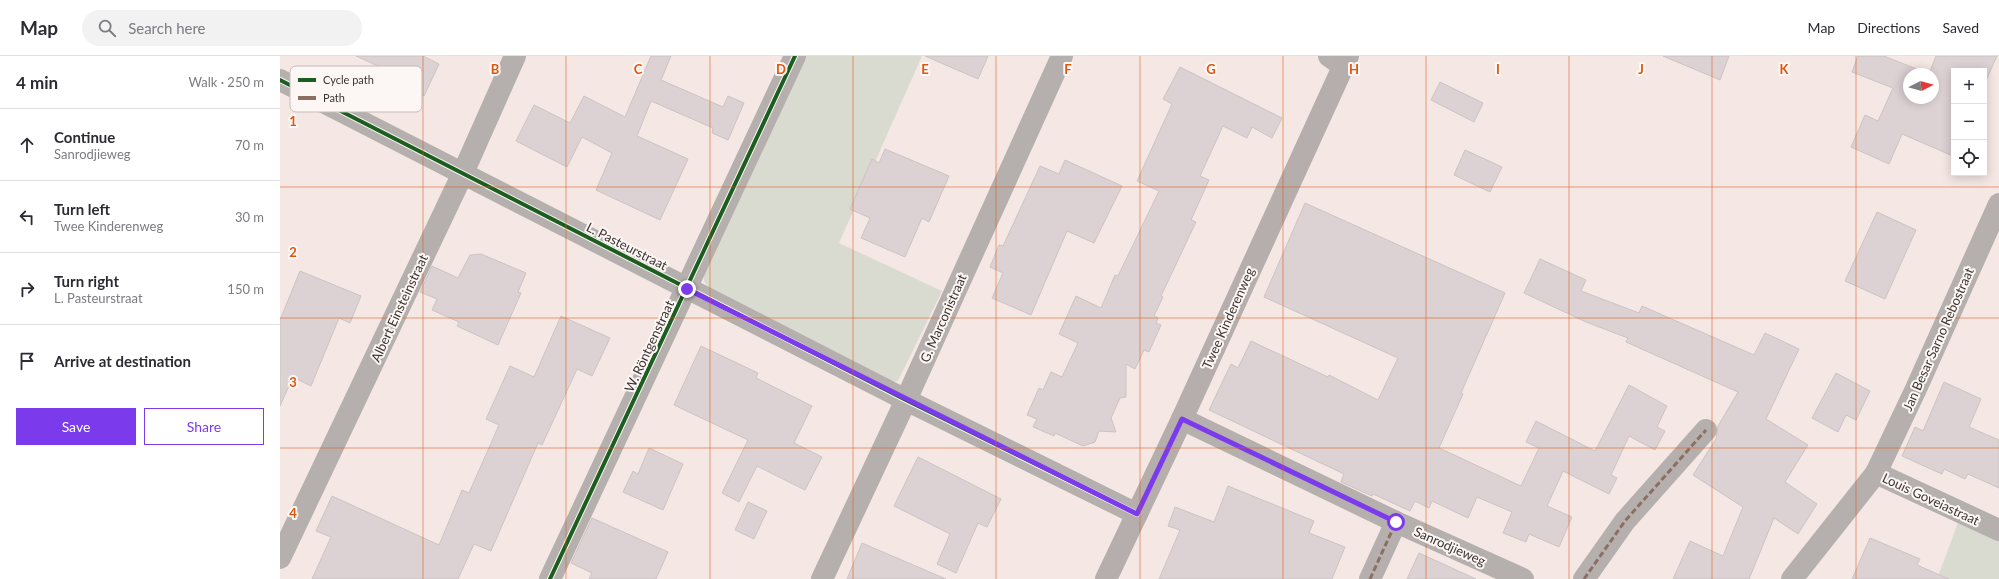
<!DOCTYPE html>
<meta charset="utf-8">
<style>
:root{--surface:#fff;--page:#f2f2f3;--text:#2b2b33;--muted:#7c7c81;--line:#e1e1e2;--accent:#7c3aed}
body{margin:0;font-family:Lato,sans-serif;background:var(--page);color:var(--text)}
.controls{position:absolute;right:12px;top:12px;display:grid;overflow:hidden;border-radius:0px;box-shadow:0 2px 10px #0003}
.controls button{width:36px;height:36px;display:grid;place-items:center;padding:0;border:0;border-bottom:1px solid var(--line);background:var(--surface);color:var(--text);font:20px sans-serif}
.compass{position:absolute;left:1623px;top:12px;width:36px;height:36px;border-radius:50%;background:var(--surface);box-shadow:0 2px 10px #0003;rotate:84deg}
.stop{position:absolute;width:12px;height:12px;margin:-9px;border:3px solid #7c3aed;border-radius:50%;background:#fff}
.stop.end{background:#7c3aed;border-color:#fff;box-shadow:0 1px 4px #0008}
.list{margin:0;padding:0;list-style:none}
h2{display:flex;justify-content:space-between;align-items:center;height:52px;margin:0;padding:0 16px;font-size:17px}
h2 small{font-size:13px;font-weight:400;color:var(--muted)}
.list li{display:grid;grid-template-columns:26px 1fr auto;gap:12px;align-items:center;box-sizing:border-box;height:72px;padding:0 16px;border-top:1px solid var(--line)}
.list b{display:block;font-size:15px;white-space:nowrap}
.list p{margin:0;font-size:13px;white-space:nowrap;color:var(--muted)}
.list em{font-size:13px;font-style:normal;color:var(--muted)}
.actions{display:flex;gap:8px;padding:12px 16px}
.actions a{flex:1;padding:9px 0;border:1px solid var(--accent);border-radius:0px;text-align:center;font-size:14px;color:var(--accent)}
.actions .main{background:var(--accent);color:#fff}
.icon{flex:none;width:22px;height:22px;fill:none;stroke:currentColor;stroke-width:2;stroke-linecap:round;stroke-linejoin:round}
.map{position:relative;flex:none;width:1719px;height:523px;overflow:hidden}
header{display:flex;align-items:center;gap:24px;box-sizing:border-box;height:56px;padding:0 20px;background:var(--surface);border-bottom:1px solid var(--line)}
header strong{font-size:19px}
nav{display:flex;gap:22px;margin-inline-start:auto;font-size:14px}
.search{width:280px;height:36px;background:var(--page);display:flex;align-items:center;gap:10px;box-sizing:border-box;padding:0 14px;border-radius:22px;color:var(--muted);font-size:15px}
main{display:flex}
aside{flex:1;background:var(--surface)}
.map>svg:first-child{display:block}
</style>
<header>
<strong>Map</strong>
<div class="search"><svg class="icon" aria-label="search" viewBox="0 0 24 24"><circle cx="10" cy="10" r="6"/><path d="M15 15l6 6"/></svg>Search here</div>
<nav><a>Map</a><a>Directions</a><a>Saved</a></nav>
</header>
<main>
<aside>
<h2>4 min<small>Walk · 250 m</small></h2>
<ul class="list">
<li><svg class="icon" aria-label="ahead" viewBox="0 0 24 24"><path d="M12 20V5M6 11l6-6 6 6"/></svg><div><b>Continue</b><p>Sanrodjieweg</p></div><em>70 m</em></li>
<li><svg class="icon" aria-label="left" viewBox="0 0 24 24"><path d="M17 20v-9H6M10 6l-5 5 5 5"/></svg><div><b>Turn left</b><p>Twee Kinderenweg</p></div><em>30 m</em></li>
<li><svg class="icon" aria-label="right" viewBox="0 0 24 24"><path d="M7 20v-9h11M14 6l5 5-5 5"/></svg><div><b>Turn right</b><p>L. Pasteurstraat</p></div><em>150 m</em></li>
<li><svg class="icon" aria-label="arrive" viewBox="0 0 24 24"><path d="M6 21V4h12l-3 4 3 4H6"/></svg><div><b>Arrive at destination</b></div></li>
</ul>
<div class="actions"><a class="main">Save</a><a>Share</a></div>
</aside>
<div class="map">
<svg width="1719" height="523" viewBox="0 0 1719 523">
<rect width="100%" height="100%" fill="#f5e8e4"/>
<g fill="#d9dbd1">
<path d="M 523,0 L 642,0 L 559,187 L 662,235 L 618,325 L 609,326 L 432,236 L 424,225 L 423,214 Z"/>
<path d="M 1679,464 L 1719,483 L 1719,523 L 1657,523 Z"/>
</g>
<g fill="#dcd1d3" stroke="#ccc3c4" fill-rule="evenodd">
<path d="M 76,0 L 143,0 L 159,8 L 144,40 L 108,22 L 111,16 Z"/>
<path d="M 371,0 L 391,0 L 381,24 L 443,51 L 448,40 L 464,47 L 448,84 L 432,77 L 433,72 L 371,45 L 357,80 L 408,103 L 380,164 L 316,134 L 332,97 L 302,81 L 287,111 L 236,85 L 254,49 L 290,67 L 304,40 L 345,61 Z"/>
<path d="M 645,0 L 708,0 L 698,23 Z"/>
<path d="M 1383,0 L 1449,0 L 1440,24 Z"/>
<path d="M 1578,0 L 1604,0 L 1649,18 L 1656,0 L 1717,0 L 1704,29 L 1704,15 L 1674,15 L 1673,100 L 1622,78 L 1609,108 L 1571,91 L 1585,59 L 1598,65 L 1613,32 L 1572,16 ZM 1629,18 L 1653,18 L 1653,42 L 1629,42 Z"/>
<path d="M 900,11 L 1002,62 L 992,82 L 972,71 L 967,82 L 943,70 L 920,120 L 929,124 L 911,164 L 916,166 L 881,240 L 883,241 L 874,260 L 878,262 L 876,267 L 881,269 L 869,296 L 864,294 L 855,313 L 846,308 L 846,341 L 840,342 L 831,362 L 836,376 L 819,375 L 815,386 L 803,390 L 775,377 L 774,380 L 753,371 L 757,363 L 747,359 L 759,332 L 763,334 L 771,316 L 782,321 L 798,287 L 779,278 L 796,240 L 821,252 L 835,219 L 838,220 L 879,135 L 857,125 L 892,48 L 883,43 Z"/>
<path d="M 1160,26 L 1203,47 L 1194,66 L 1151,44 Z"/>
<path d="M 605,93 L 669,120 L 649,166 L 642,162 L 625,201 L 581,182 L 590,162 L 570,153 L 592,103 L 599,107 Z"/>
<path d="M 1185,94 L 1222,111 L 1210,136 L 1174,119 Z"/>
<path d="M 785,104 L 842,130 L 814,187 L 787,175 L 751,259 L 712,242 L 723,217 L 710,211 L 719,189 L 723,190 L 760,110 L 779,118 Z"/>
<path d="M 1025,147 L 1225,237 L 1181,337 L 1183,338 L 1159,392 L 1241,430 L 1259,392 L 1246,386 L 1256,365 L 1315,395 L 1349,329 L 1387,350 L 1377,371 L 1385,375 L 1375,394 L 1349,380 L 1331,419 L 1337,422 L 1329,438 L 1283,415 L 1267,450 L 1292,461 L 1279,491 L 1249,478 L 1246,486 L 1223,477 L 1232,456 L 1197,441 L 1188,462 L 1152,445 L 1149,452 L 1135,445 L 1130,455 L 1093,438 L 1092,440 L 1061,426 L 1064,418 L 929,354 L 951,308 L 958,312 L 971,285 L 1048,321 L 1049,319 L 1098,344 L 1118,302 L 984,241 Z"/>
<path d="M 1597,156 L 1636,174 L 1605,243 L 1565,225 Z"/>
<path d="M 201,198 L 246,217 L 238,236 L 241,237 L 218,289 L 177,270 L 179,266 L 152,254 L 157,243 L 140,236 L 152,210 L 178,222 L 190,199 Z"/>
<path d="M 1260,203 L 1306,224 L 1301,235 L 1359,257 L 1362,250 L 1474,299 L 1485,277 L 1519,293 L 1486,363 L 1528,389 L 1505,426 L 1537,448 L 1518,478 L 1494,462 L 1469,523 L 1393,523 L 1410,485 L 1443,500 L 1463,451 L 1413,419 L 1436,383 L 1438,370 L 1458,336 L 1346,286 L 1348,282 L 1306,266 L 1244,237 Z"/>
<path d="M 20,215 L 81,240 L 70,267 L 59,262 L 31,330 L 13,321 L 0,350 L 0,264 Z"/>
<path d="M 281,260 L 330,282 L 312,320 L 297,313 L 262,389 L 258,387 L 211,495 L 194,488 L 178,523 L 32,523 L 51,481 L 36,475 L 52,440 L 159,489 L 182,434 L 189,437 L 219,369 L 206,363 L 230,310 L 254,321 Z"/>
<path d="M 421,290 L 478,317 L 476,322 L 532,350 L 514,387 L 542,401 L 525,434 L 477,410 L 459,446 L 442,437 L 468,384 L 394,349 Z"/>
<path d="M 1556,317 L 1590,335 L 1576,364 L 1566,359 L 1558,376 L 1532,362 Z"/>
<path d="M 1664,326 L 1701,343 L 1689,371 L 1719,384 L 1719,432 L 1688,418 L 1685,423 L 1664,413 L 1662,418 L 1622,400 L 1635,371 L 1643,375 Z"/>
<path d="M 369,392 L 403,408 L 383,454 L 343,436 L 353,415 L 358,418 Z"/>
<path d="M 638,401 L 721,443 L 707,471 L 698,467 L 676,517 L 657,508 L 670,478 L 614,450 Z"/>
<path d="M 948,430 L 1034,465 L 1029,477 L 1065,491 L 1052,523 L 879,523 L 900,474 L 888,470 L 895,451 L 934,466 Z"/>
<path d="M 468,446 L 487,455 L 474,483 L 455,474 Z"/>
<path d="M 312,462 L 388,496 L 376,523 L 309,523 L 312,517 L 291,507 Z"/>
<path d="M 1590,482 L 1640,503 L 1637,509 L 1669,523 L 1572,523 Z"/>
<path d="M 582,487 L 666,523 L 567,523 Z"/>
<path d="M 1139,497 L 1196,523 L 1127,523 Z"/>
</g>
<g fill="none" stroke-linecap="round" stroke-linejoin="round">
<g stroke="#b5b0ae" stroke-width="22">
<path d="M 1049,0 L 1063,10"/>
<path d="M 0,24 L 626,344 L 857,458"/>
<path d="M 902,363 L 1116,466 L 1243,523"/>
<path d="M 1596,417 L 1635,335 L 1719,148"/>
<path d="M 0,502 L 183,117 L 235,0"/>
<path d="M 270,523 L 515,0"/>
<path d="M 542,523 L 626,344 L 782,0"/>
<path d="M 1090,523 L 1116,466"/>
<path d="M 1304,523 L 1345,465 L 1426,374"/>
<path d="M 1512,523 L 1596,417 L 1719,474"/>
</g>
<path stroke="#b5aead" stroke-width="22" d="M 826,523 L 902,363 L 1068,0"/>
<g stroke="#8d6e63" stroke-width="3" stroke-dasharray="6 3" stroke-linecap="butt">
<path d="M 1090,523 L 1116,466"/>
<path d="M 1304,523 L 1345,465 L 1426,374"/>
</g>
<g stroke="#fcf7f5" stroke-width="6">
<g id="cycleway">
<path d="M 0,24 L 626,344 L 857,458"/>
<path d="M 270,523 L 515,0"/>
</g>
</g>
<use href="#cycleway" stroke="#1b5e20" stroke-width="4"/>
</g>
<g fill="none" stroke-linecap="round" stroke-linejoin="round">
<path stroke="#7c3aed" stroke-width="5" d="M 407,233 L 857,458 L 902,363 L 1116,466"/>
</g>
<path fill="none" stroke="#df570e" stroke-width="1" stroke-opacity="0.55" d="M 143,0 L 143,523M 286,0 L 286,523M 430,0 L 430,523M 573,0 L 573,523M 716,0 L 716,523M 860,0 L 860,523M 1003,0 L 1003,523M 1146,0 L 1146,523M 1289,0 L 1289,523M 1432,0 L 1432,523M 1576,0 L 1576,523M 0,131 L 1719,131M 0,262 L 1719,262M 0,392 L 1719,392"/>
<g text-anchor="middle" stroke-width="4" stroke-linejoin="round" paint-order="stroke">
<g font-size="13" fill="#3d3430" stroke="#fcf7f5">
<text transform="translate(347 190) rotate(27)" y="5">L. Pasteurstraat</text>
<text transform="translate(119 252) rotate(-65)" y="5">Albert Einsteinstraat</text>
<text transform="translate(663 262) rotate(-66)" y="5">G. Marconistraat</text>
<text transform="translate(948 262) rotate(-66)" y="5">Twee Kinderenweg</text>
<text transform="translate(1658 283) rotate(-66)" y="5">Jan Besar Sarno Rebostraat</text>
<text transform="translate(369 290) rotate(-65)" y="5">W. Röntgenstraat</text>
<text transform="translate(1651 443) rotate(25)" y="5">Louis Goveiastraat</text>
<text transform="translate(1170 490) rotate(24)" y="5">Sanrodjieweg</text>
</g>
</g>
<rect x="10" y="10" width="132" height="46" rx="6" fill="#fcf7f5" stroke="#c3bcba" stroke-width="1"/>
<rect x="18" y="22" width="18" height="4" fill="#1b5e20"/>
<rect x="18" y="40" width="18" height="4" fill="#8d6e63"/>
<g font-size="11" fill="#3d3430">
<text x="43" y="28">Cycle path</text>
<text x="43" y="46">Path</text>
</g>
<g font-size="13" text-anchor="middle" font-weight="bold" fill="#df570e" stroke="#fcf7f5" stroke-width="4" stroke-linejoin="round" paint-order="stroke">
<text x="215" y="18">B</text>
<text x="358" y="18">C</text>
<text x="501" y="18">D</text>
<text x="645" y="18">E</text>
<text x="788" y="18">F</text>
<text x="931" y="18">G</text>
<text x="1074" y="18">H</text>
<text x="1218" y="18">I</text>
<text x="1361" y="18">J</text>
<text x="1504" y="18">K</text>
<text x="13" y="70">1</text>
<text x="13" y="201">2</text>
<text x="13" y="331">3</text>
<text x="13" y="462">4</text>
</g>
</svg>
<div class="controls">
<button>+</button>
<button>−</button>
<button><svg class="icon" aria-label="locate" viewBox="0 0 24 24"><circle cx="12" cy="12" r="6"/><path d="M12 2v4M12 18v4M2 12h4M18 12h4"/></svg></button>
</div>
<svg class="compass" viewBox="-18 -18 36 36"><path d="M0-13l5 13h-10z" fill="#e53935"/><path d="M0 13l5-13h-10z" fill="#7c7c81"/></svg>
<div class="stop" style="left:1116px;top:466px"></div>
<div class="stop end" style="left:407px;top:233px"></div>
</div>
</main>
